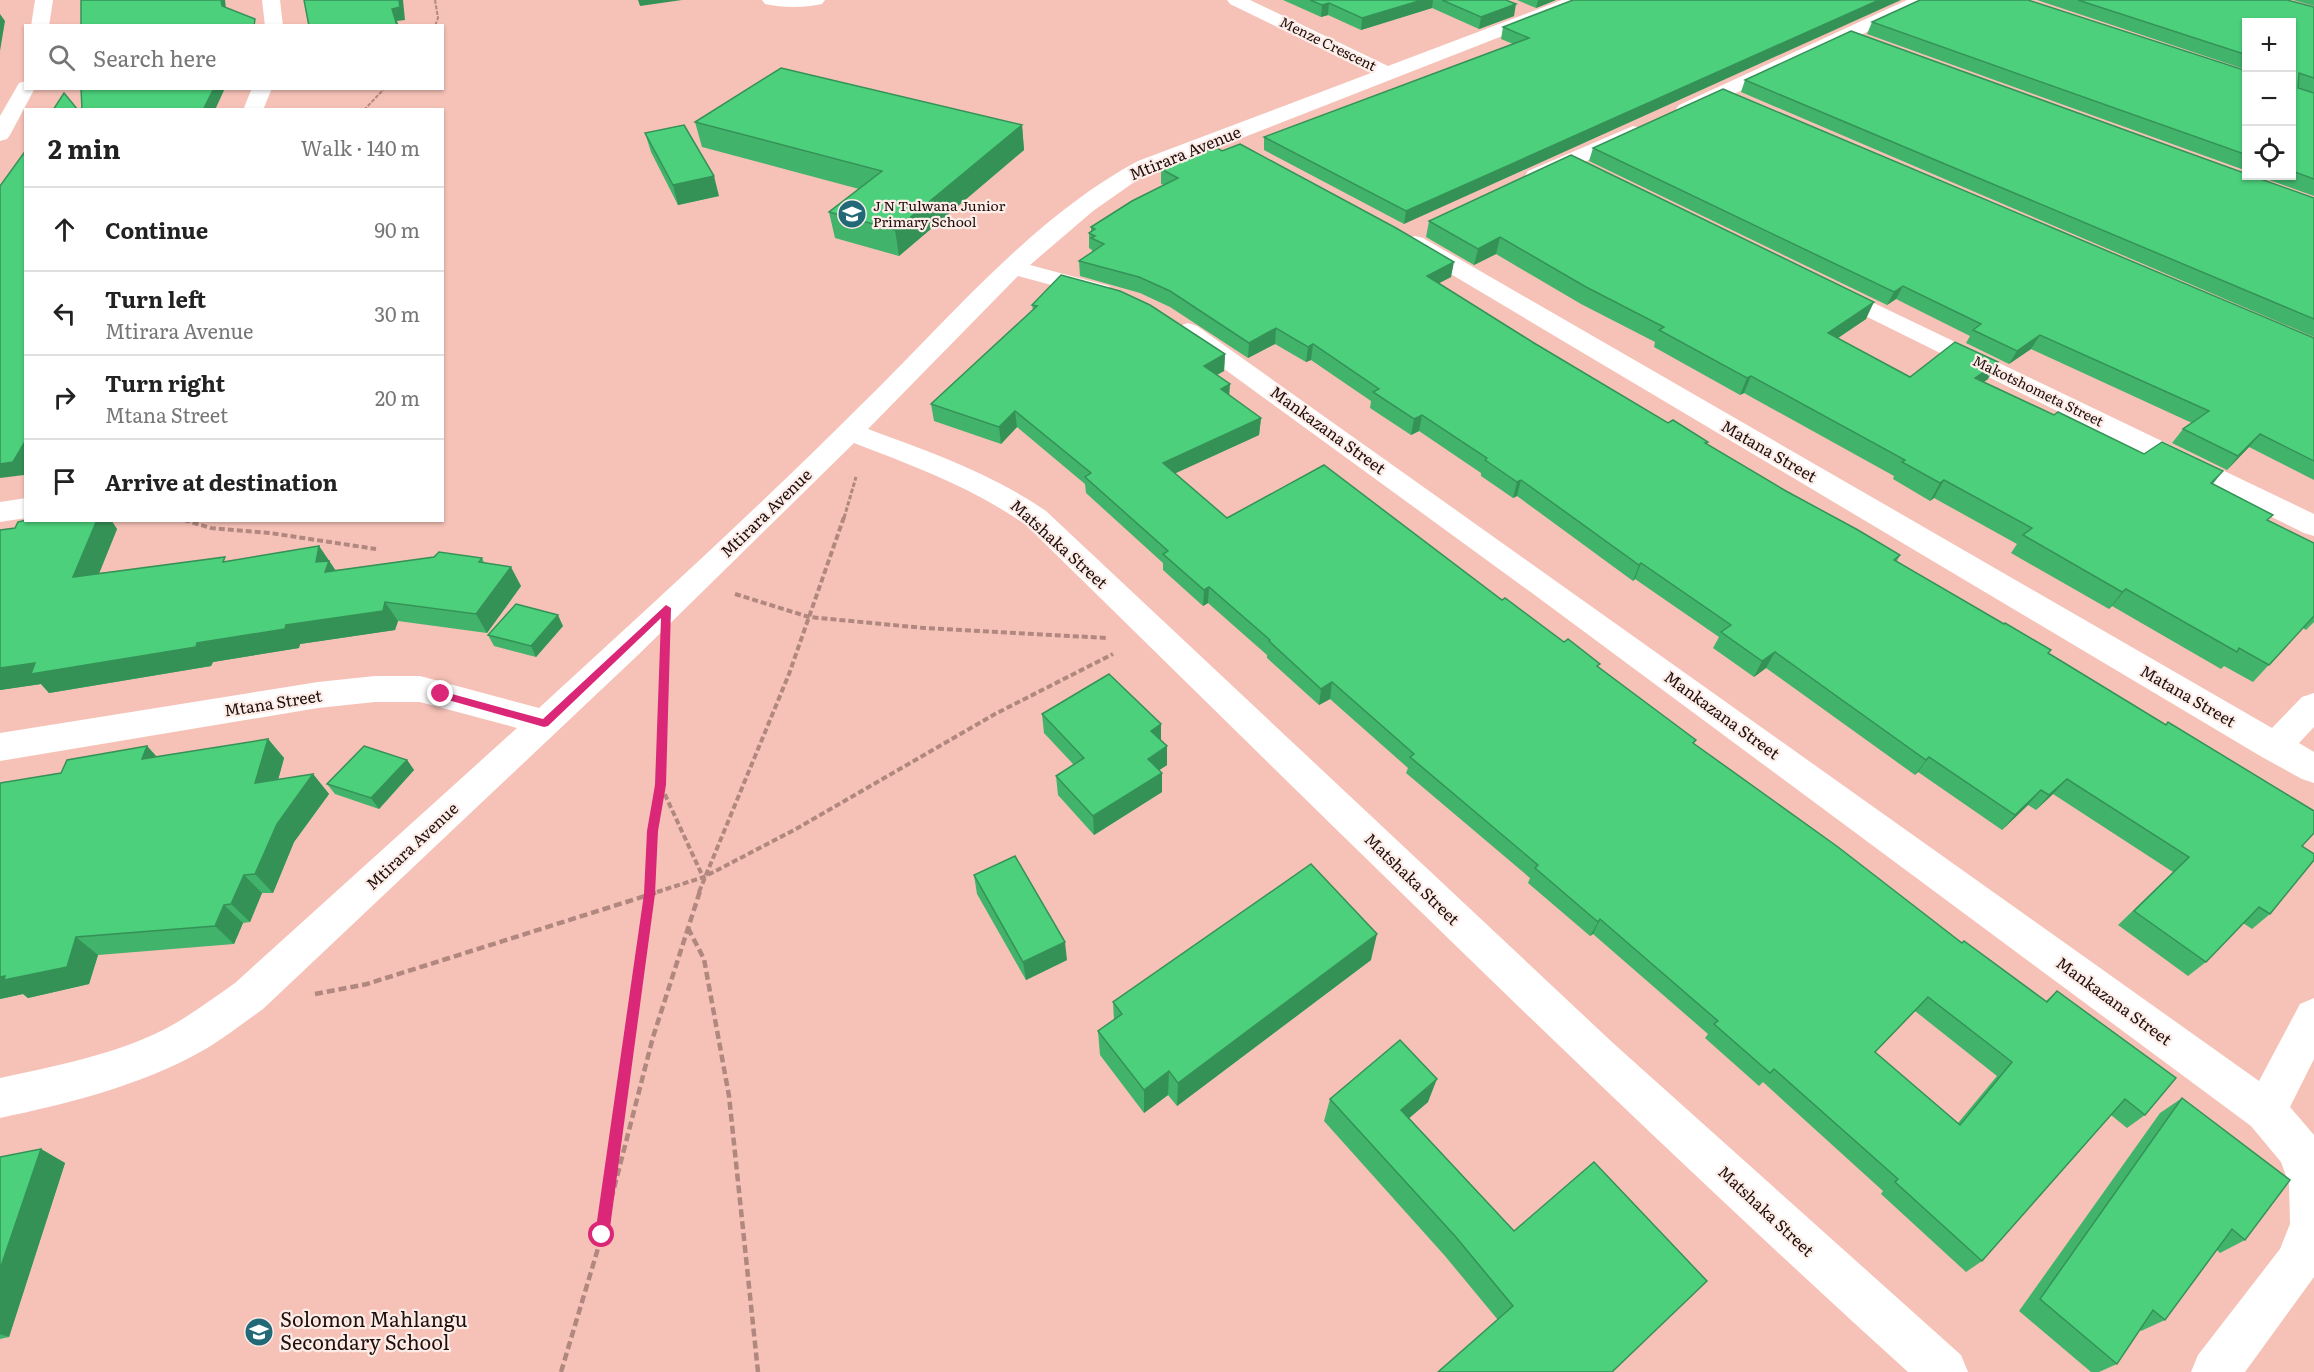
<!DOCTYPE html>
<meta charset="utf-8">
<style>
:root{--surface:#fff;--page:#f6f6f6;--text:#222;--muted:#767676;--line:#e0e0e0}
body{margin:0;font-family:Literata,serif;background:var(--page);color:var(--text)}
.controls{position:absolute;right:18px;top:18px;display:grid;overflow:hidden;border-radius:0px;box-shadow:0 2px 4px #0004}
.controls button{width:54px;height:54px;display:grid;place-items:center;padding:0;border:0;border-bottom:2px solid var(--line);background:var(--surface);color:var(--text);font:30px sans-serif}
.stop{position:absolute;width:18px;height:18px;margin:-14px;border:4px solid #db2777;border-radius:50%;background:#fff}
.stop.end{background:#db2777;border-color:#fff;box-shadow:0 2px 6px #0008}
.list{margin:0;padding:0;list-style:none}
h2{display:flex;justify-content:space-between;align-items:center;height:78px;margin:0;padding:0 24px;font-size:26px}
h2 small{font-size:20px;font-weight:400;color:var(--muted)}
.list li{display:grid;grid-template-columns:39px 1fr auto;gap:18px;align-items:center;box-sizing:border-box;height:84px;padding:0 24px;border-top:2px solid var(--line)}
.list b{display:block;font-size:22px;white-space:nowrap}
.list p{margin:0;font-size:20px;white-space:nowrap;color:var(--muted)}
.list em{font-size:20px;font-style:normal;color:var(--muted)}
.icon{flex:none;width:33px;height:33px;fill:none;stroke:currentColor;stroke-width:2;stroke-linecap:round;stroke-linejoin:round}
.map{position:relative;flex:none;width:2314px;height:1372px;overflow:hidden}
.search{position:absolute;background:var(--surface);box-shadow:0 2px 4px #0004;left:24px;top:24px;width:420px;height:66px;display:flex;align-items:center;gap:15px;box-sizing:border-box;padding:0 21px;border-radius:0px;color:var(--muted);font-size:22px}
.panel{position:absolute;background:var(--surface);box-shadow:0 2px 4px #0004;left:24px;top:108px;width:420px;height:414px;border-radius:0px}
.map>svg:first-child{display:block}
</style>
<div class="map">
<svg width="2314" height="1372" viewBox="0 0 2314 1372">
<rect width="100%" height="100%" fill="#f6c2b7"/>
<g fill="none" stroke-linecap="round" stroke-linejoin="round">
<g stroke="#b1887f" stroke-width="2" stroke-dasharray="4 1.5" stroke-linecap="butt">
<path d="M 435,0 L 438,18 L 435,26"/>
<path d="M 364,110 L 385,88"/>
</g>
<path stroke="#b1887f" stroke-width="3" stroke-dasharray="4.5 2" stroke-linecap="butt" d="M 844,518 L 856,477"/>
<g stroke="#b1887f" stroke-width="4" stroke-dasharray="6 3" stroke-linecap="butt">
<path d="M 184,520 L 211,528 L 270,533 L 376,549"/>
<path d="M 735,594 L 809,617 L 924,628 L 1107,638"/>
<path d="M 661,786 L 703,877"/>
<path d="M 649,892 L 652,831 L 660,785 L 664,666"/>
<path d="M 657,892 L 704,877 L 796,829 L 995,714 L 1113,654"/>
<path d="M 699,892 L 789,674 L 844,517"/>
</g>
<g stroke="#b1887f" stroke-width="4.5" stroke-dasharray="8 4" stroke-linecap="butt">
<path d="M 688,928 L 704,959 L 729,1096 L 758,1372"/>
<path d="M 315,994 L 367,984 L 661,891"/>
<path d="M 605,1215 L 649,891"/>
<path d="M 561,1372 L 602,1235 L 653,1037 L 700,891"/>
</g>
<g fill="#fff" fill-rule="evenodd">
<path d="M 35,0 L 53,0 L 49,26 L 31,26 Z"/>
<path d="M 262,0 L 280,0 L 283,26 L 265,26 Z"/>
<path d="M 762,0 L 825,0 L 822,4 C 804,8 783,8 765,4 Z"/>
<path d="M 1227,0 L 1250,0 L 1388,66 L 1562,0 L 1587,0 L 1584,4 L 1140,178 L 1093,211 L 1030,265 L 1109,286 L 1112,291 L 1109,296 L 1100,298 L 1018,276 L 868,429 C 930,452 991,473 1046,511 L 1613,1043 L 1961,1355 L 1968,1372 L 1908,1372 C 1606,1098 1317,810 1026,525 C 973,488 914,466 854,443 L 638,655 L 263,1009 C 239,1026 217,1044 191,1057 C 131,1088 65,1104 0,1118 L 0,1078 C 55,1066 114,1055 165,1029 C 190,1016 212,999 235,983 L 517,728 L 420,702 L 375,702 L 318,708 L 0,761 L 0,733 L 318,682 L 375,676 L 420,676 L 539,708 C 648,608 758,508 863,403 C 948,320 1033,217 1138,161 L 1371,73 L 1230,4 Z"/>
<path d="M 1907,0 L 1930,0 L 1927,4 L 1693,113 L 1679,113 L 1676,109 L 1679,105 Z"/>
<path d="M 26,81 L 26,88 L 35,88 L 10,135 L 7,139 L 0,141 L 0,116 L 19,83 Z"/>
<path d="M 252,88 L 272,88 L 263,110 L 243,110 Z"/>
<path d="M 1633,126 L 1640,128 L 1643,132 L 1640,136 L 1544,181 L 1536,182 L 1528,181 L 1525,176 L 1528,171 Z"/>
<path d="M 1415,236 L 1423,238 L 2272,728 L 2302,697 L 2314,693 L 2314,727 L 2299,743 L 2314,752 L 2314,783 L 2302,779 L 2262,757 L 1407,248 L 1403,243 L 1407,238 Z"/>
<path d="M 1832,283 L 2314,514 L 2314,536 L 2304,533 L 1823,295 L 1820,290 L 1823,285 Z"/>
<path d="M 1188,323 L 1197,326 L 2259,1081 L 2300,1004 L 2314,998 L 2314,1059 L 2290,1107 L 2314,1135 L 2314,1277 L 2245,1372 L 2191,1372 L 2198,1355 L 2280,1249 L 2290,1224 L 2289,1184 L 2281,1162 L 2251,1126 L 1532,593 L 1179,336 L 1175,331 L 1179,326 Z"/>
<path d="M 26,498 L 26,518 L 0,522 L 0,502 Z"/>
</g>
</g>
<g fill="#41b36b" fill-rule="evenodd">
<path d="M 1283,0 L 1506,0 L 1514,16 L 1479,29 L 1432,8 L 1361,30 L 1328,15 L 1321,17 Z"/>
<path d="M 1517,0 L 1556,0 L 1536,8 Z"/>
<path d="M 1573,0 L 1404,224 L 1264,150 L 1264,137 L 1513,44 L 1501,39 L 1503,27 Z"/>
<path d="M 2037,0 L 2287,0 L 2314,7 L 2314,196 L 2258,176 L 2292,176 L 2292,22 L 2247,22 L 2247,70 Z"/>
<path d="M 2293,0 L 2314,0 L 2314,6 Z"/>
<path d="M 1872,22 L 2247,71 L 2247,171 L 1867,34 Z"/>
<path d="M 1745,80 L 2314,198 L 2314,337 L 1741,92 Z"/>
<path d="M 695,122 L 1022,125 L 1024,150 L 899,256 L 835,238 L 829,212 L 859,189 L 702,147 Z"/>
<path d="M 645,133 L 719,196 L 678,205 L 651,152 Z"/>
<path d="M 1593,148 L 2314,338 L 2314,480 L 2249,447 L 2227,470 L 2172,443 L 2183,429 L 2192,423 L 2031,349 L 2009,364 L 1966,343 L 1970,336 L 1896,299 L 1887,305 L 1589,161 Z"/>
<path d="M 1161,169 L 1451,277 L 1439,283 L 1534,343 L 1668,423 L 1708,442 L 1706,445 L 1786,491 L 1900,555 L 1897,561 L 2048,653 L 2302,846 L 2270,914 L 2252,929 L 2243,923 L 2206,962 L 2188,976 L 2118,925 L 2173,872 L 2053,794 L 2036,810 L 2028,805 L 2002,830 L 1918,772 L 1915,775 L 1766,668 L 1754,677 L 1713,648 L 1719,637 L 1635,579 L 1633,581 L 1517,496 L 1513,498 L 1481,476 L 1481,473 L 1419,431 L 1411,435 L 1370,408 L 1371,401 L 1311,360 L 1306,362 L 1275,344 L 1248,358 L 1170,307 L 1140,293 L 1080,276 L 1079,261 L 1092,252 L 1092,250 L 1089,248 L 1089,233 L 1091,231 L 1091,227 L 1164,185 L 1161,184 Z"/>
<path d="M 1429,221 L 1866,319 L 1838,338 L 1910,377 L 1988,379 L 1984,382 L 2054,415 L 2144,454 L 2223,471 L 2213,484 L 2268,520 L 2314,543 L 2314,622 L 2306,630 L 2303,628 L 2253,682 L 2224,666 L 2221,669 L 2112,606 L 2109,609 L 2011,553 L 2017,544 L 1934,498 L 1930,501 L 1893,479 L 1894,476 L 1744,393 L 1740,395 L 1654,347 L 1655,342 L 1581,304 L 1496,254 L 1474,265 L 1426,237 Z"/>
<path d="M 1032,305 L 1225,354 L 1224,371 L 1217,375 L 1229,395 L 1261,418 L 1259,435 L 1175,473 L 1227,518 L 1502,600 L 1599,667 L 1694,744 L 1962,943 L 2046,1001 L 2057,991 L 2145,1115 L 2127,1128 L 2111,1115 L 1982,1261 L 1966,1272 L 1881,1194 L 1883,1191 L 1763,1082 L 1759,1086 L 1705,1038 L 1708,1034 L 1593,934 L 1590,936 L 1528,883 L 1530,878 L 1406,773 L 1408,768 L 1330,699 L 1319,705 L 1267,658 L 1267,655 L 1208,603 L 1203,606 L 1163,570 L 1163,563 L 1086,493 L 1085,484 L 1017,427 L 1001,444 L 934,421 L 931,404 L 1033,310 ZM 1915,1011 L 1997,1076 L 1958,1123 L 1875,1052 Z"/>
<path d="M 27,520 L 111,520 L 117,529 L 99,573 L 228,561 L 319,546 L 336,571 L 482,558 L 484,562 L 521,586 L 487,633 L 398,621 L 395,630 L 300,644 L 299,648 L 213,662 L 211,666 L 49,693 L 41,684 L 0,690 L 0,530 L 15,528 Z"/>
<path d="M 563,626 L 536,657 L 494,646 L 488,635 Z"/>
<path d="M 1042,714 L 1161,724 L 1161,740 L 1167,765 L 1159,770 L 1162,792 L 1094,835 L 1058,795 L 1056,776 L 1074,765 L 1044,733 Z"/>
<path d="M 268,739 L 284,758 L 278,780 L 313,774 L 329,794 L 294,842 L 273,893 L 262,893 L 250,922 L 243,923 L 234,944 L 98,955 L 89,984 L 28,998 L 23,994 L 0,999 L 0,783 L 61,773 L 147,746 L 157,757 Z"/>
<path d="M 407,760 L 414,770 L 379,809 L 335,794 L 327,784 Z"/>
<path d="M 974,875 L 1067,960 L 1026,980 L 977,894 Z"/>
<path d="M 1371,960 L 1177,1106 L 1168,1095 L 1144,1113 L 1100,1055 L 1098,1031 L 1114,1020 L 1113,1002 Z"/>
<path d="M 2182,1098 L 2245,1240 L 2220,1253 L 2217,1250 L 2165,1320 L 2141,1331 L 2140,1330 L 2117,1364 L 2099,1372 L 2091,1372 L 2019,1311 L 2160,1113 Z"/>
<path d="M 1330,1099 L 1428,1102 L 1409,1118 L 1514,1231 L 1707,1281 L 1498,1320 L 1445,1256 L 1324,1121 Z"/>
<path d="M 41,1149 L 65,1163 L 9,1337 L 0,1339 L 0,1157 Z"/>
</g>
<g fill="#359257">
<path d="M 221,0 L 225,0 L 227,17 L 222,6 Z"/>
<path d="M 399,0 L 403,0 L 405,20 L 397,21 L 399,26 L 397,26 L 392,9 Z"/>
<path d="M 638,0 L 682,0 L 640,6 Z"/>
<path d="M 1422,0 L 1433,0 L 1432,8 L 1361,30 L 1362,18 Z"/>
<path d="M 1538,0 L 1556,0 L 1536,8 Z"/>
<path d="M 1879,0 L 1901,0 L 1404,224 L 1406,211 Z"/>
<path d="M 1329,3 L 1328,15 L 1321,17 L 1322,5 Z"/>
<path d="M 1516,4 L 1514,16 L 1479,29 L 1481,17 Z"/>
<path d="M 0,14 L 5,21 L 0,51 Z"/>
<path d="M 214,88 L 225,88 L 215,110 L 203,110 Z"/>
<path d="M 1022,125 L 1024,150 L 899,256 L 895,230 Z"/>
<path d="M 714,176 L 719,196 L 678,205 L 673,185 Z"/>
<path d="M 1500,237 L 1496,254 L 1474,265 L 1478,249 Z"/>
<path d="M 1454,262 L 1451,277 L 1424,291 L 1427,276 Z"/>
<path d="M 1903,286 L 1896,299 L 1887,305 L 1894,292 Z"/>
<path d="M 1874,302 L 1866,319 L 1820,350 L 1828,333 Z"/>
<path d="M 1276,328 L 1275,344 L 1248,358 L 1249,343 Z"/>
<path d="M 2040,335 L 2031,349 L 2009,364 L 2017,351 Z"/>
<path d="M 1313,344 L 1311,360 L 1306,362 L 1308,347 Z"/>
<path d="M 1225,354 L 1224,371 L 1203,382 L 1204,366 Z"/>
<path d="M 1998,362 L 1988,379 L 1965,395 L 1975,378 Z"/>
<path d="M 1751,376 L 1744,393 L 1740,395 L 1747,378 Z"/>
<path d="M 1230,384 L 1229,400 L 1221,389 Z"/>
<path d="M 1015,411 L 1017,427 L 1001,444 L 999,427 Z"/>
<path d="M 1422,415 L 1419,431 L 1411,435 L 1414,419 Z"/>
<path d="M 1261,418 L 1259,435 L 1163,479 L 1163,463 Z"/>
<path d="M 2260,434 L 2249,447 L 2227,470 L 2238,456 Z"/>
<path d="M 26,440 L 26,471 L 24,475 L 0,478 L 0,464 Z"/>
<path d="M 1521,480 L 1517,496 L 1513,498 L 1517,482 Z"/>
<path d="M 1944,480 L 1934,498 L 1930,501 L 1940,483 Z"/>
<path d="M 97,520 L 111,520 L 117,529 L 90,596 L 73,577 Z"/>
<path d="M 319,546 L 342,580 L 329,580 L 316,562 Z"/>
<path d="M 1641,563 L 1635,579 L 1633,581 L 1639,565 Z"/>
<path d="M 511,567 L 521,586 L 487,633 L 476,614 Z"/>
<path d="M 1209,587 L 1208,603 L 1203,606 L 1204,590 Z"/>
<path d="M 2126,589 L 2112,606 L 2109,609 L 2122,592 Z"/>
<path d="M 385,602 L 398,621 L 395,630 L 300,644 L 299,648 L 213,662 L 211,666 L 49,693 L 41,684 L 0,690 L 0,668 L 35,663 L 197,643 L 286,625 Z"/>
<path d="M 558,615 L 563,626 L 536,657 L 531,646 Z"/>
<path d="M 1775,652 L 1766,668 L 1754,677 L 1762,661 Z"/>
<path d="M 1332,682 L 1330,699 L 1319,705 L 1321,689 Z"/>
<path d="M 1161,724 L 1161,743 L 1151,731 Z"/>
<path d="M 268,739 L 284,758 L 272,802 L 255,783 Z"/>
<path d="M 147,746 L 165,766 L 142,759 Z"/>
<path d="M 1167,746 L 1167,765 L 1149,777 L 1148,759 Z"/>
<path d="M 1929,757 L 1918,772 L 1915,775 L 1926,760 Z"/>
<path d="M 407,760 L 414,770 L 379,809 L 371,798 Z"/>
<path d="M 1162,773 L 1162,792 L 1094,835 L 1093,816 Z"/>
<path d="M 313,774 L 329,794 L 294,842 L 273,893 L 255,874 L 277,824 Z"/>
<path d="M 2067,779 L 2053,794 L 2036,810 L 2049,795 Z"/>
<path d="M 2041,790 L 2028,805 L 2002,830 L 2015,815 Z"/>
<path d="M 244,875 L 262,893 L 250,922 L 231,904 Z"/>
<path d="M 224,905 L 243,923 L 234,944 L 215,926 Z"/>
<path d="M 1600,919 L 1593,934 L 1590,936 L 1598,922 Z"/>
<path d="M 1377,934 L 1371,960 L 1177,1106 L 1178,1083 Z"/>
<path d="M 76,937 L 98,955 L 89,984 L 28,998 L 23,994 L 0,999 L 0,977 Z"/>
<path d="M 1065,942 L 1067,960 L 1026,980 L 1023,962 Z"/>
<path d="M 1169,1071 L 1168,1095 L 1144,1113 L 1144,1090 Z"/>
<path d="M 1437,1079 L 1428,1102 L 1393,1132 L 1401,1110 Z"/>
<path d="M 41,1149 L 65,1163 L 9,1337 L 0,1334 L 0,1269 Z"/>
</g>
<g fill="#4cd07c" stroke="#359257" stroke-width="1.5" fill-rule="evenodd">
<path d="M 81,0 L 221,0 L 222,6 L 255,19 L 254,26 L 81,26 Z"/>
<path d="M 304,0 L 399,0 L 400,7 L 392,9 L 397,26 L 309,26 Z"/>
<path d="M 1310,0 L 1422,0 L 1362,18 L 1329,3 L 1322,5 Z"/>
<path d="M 1442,0 L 1506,0 L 1516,4 L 1481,17 Z"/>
<path d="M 1573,0 L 1879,0 L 1406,211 L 1264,137 L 1529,38 L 1503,27 Z"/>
<path d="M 1920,0 L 2028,0 L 2247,71 L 2247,155 L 1872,22 Z"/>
<path d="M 2078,0 L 2287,0 L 2314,7 L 2314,78 L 2299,73 L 2298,88 L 2314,93 L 2314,179 L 2292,171 L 2292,22 L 2247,22 L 2247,55 Z"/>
<path d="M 1851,31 L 2247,174 L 2247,176 L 2252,176 L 2314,198 L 2314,319 L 1745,80 Z"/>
<path d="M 781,68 L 1022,125 L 895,230 L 829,212 L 882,171 L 695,122 Z"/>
<path d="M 81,88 L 214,88 L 203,110 L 82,110 Z"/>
<path d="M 1723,89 L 2314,338 L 2314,461 L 2260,434 L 2238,456 L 2183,429 L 2209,411 L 2040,335 L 2017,351 L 1973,330 L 1981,324 L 1903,286 L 1894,292 L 1593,148 Z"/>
<path d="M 64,93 L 78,110 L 53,110 Z"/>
<path d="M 684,125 L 714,176 L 673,185 L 645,133 Z"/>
<path d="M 1240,144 L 1396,228 L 1454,262 L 1427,276 L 1534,343 L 1668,423 L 1673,420 L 1708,442 L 1705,443 L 1786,491 L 1858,530 L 1900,555 L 1894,560 L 2004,624 L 2005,623 L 2051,650 L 2048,653 L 2166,725 L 2168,722 L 2314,811 L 2314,833 L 2302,846 L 2314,854 L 2314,860 L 2270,914 L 2259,907 L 2206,962 L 2134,911 L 2189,857 L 2067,779 L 2049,795 L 2041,790 L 2015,815 L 1929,757 L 1926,760 L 1775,652 L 1762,661 L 1721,632 L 1731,625 L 1641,563 L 1639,565 L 1521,480 L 1517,482 L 1485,460 L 1487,458 L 1422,415 L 1414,419 L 1373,392 L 1379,389 L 1313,344 L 1308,347 L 1276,328 L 1249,343 L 1170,291 L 1139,277 L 1079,261 L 1104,244 L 1091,238 L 1095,236 L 1089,233 L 1095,229 L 1091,227 L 1132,201 L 1178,178 L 1161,169 L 1214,146 L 1222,151 Z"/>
<path d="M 26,150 L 26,440 L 13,462 L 0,464 L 0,186 Z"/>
<path d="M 1571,155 L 1874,302 L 1828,333 L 1910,377 L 1955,342 L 1998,362 L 1975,378 L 2054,415 L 2058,412 L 2144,454 L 2162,442 L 2223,471 L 2211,483 L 2273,515 L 2267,520 L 2314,543 L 2314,616 L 2269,665 L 2239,648 L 2237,652 L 2126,589 L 2122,592 L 2023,535 L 2032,528 L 1944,480 L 1940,483 L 1902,462 L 1905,460 L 1751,376 L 1747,378 L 1659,330 L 1664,327 L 1586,287 L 1500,237 L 1478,249 L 1429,221 Z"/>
<path d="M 1061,275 L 1120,291 L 1150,305 L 1225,354 L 1204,366 L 1230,384 L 1221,389 L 1261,418 L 1163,463 L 1227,518 L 1324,465 L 1502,600 L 1505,598 L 1564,642 L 1568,639 L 1600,664 L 1597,666 L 1696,740 L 1693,743 L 1838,847 L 1962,943 L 1964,941 L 2047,1002 L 2057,991 L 2176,1078 L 2145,1115 L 2125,1099 L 1982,1261 L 1895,1182 L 1898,1179 L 1774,1069 L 1770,1073 L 1714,1024 L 1718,1021 L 1600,919 L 1598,922 L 1535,868 L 1538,865 L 1410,757 L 1414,754 L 1332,682 L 1321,689 L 1269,641 L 1270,640 L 1209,587 L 1204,590 L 1163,554 L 1168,551 L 1085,477 L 1091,473 L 1015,411 L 999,427 L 931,404 L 1037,306 L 1032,305 ZM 1928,997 L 2012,1062 L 1960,1125 L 1875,1052 Z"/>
<path d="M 27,520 L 97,520 L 73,577 L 225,557 L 223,562 L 319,546 L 316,562 L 329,561 L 325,572 L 434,557 L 439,552 L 482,558 L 479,562 L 511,567 L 476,614 L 385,602 L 383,611 L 286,625 L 285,629 L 197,643 L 196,647 L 31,674 L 35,663 L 0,668 L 0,530 L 15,528 L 18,522 Z"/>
<path d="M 516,604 L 558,615 L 531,646 L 488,635 Z"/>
<path d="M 1109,674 L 1161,724 L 1151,731 L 1167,746 L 1148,759 L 1162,773 L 1093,816 L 1056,776 L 1084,758 L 1042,714 Z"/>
<path d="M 268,739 L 255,783 L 313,774 L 277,824 L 255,874 L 244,875 L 231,904 L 224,905 L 215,926 L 76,937 L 67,967 L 4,980 L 5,976 L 0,977 L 0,783 L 61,773 L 67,760 L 147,746 L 142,759 Z"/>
<path d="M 364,746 L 407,760 L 371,798 L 327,784 Z"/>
<path d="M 1015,856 L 1065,942 L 1023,962 L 974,875 Z"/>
<path d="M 1311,864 L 1377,934 L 1178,1083 L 1169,1071 L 1144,1090 L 1098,1031 L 1122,1014 L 1113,1002 Z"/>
<path d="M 1400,1040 L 1437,1079 L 1401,1110 L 1514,1231 L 1594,1162 L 1707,1281 L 1612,1372 L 1438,1372 L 1513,1306 L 1455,1236 L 1330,1099 Z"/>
<path d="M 2182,1098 L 2290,1180 L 2245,1240 L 2232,1229 L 2165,1320 L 2153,1310 L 2117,1364 L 2040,1299 Z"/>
<path d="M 41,1149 L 0,1269 L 0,1157 Z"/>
</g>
<path fill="#db2777" d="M 666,605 L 671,608 L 666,785 L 658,831 L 655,894 L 609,1235 L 607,1240 L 602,1242 L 597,1240 L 595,1235 L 644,894 L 647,831 L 655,785 L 661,618 L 548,726 L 544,727 L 441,698 L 436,694 L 441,691 L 543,719 Z"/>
<defs>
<g id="school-disc" transform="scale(1.5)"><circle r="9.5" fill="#216976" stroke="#fdede9"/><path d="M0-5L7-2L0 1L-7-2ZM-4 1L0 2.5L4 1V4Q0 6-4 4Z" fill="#fff"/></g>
</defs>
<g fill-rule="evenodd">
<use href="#school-disc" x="852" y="214"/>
<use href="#school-disc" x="259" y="1332"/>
</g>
<g text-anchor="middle" stroke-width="4.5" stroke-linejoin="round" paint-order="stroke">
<g font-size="14" fill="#200f0b" stroke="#fdede9">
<text transform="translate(1328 44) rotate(26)" y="5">Menze Crescent</text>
<text transform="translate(2038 391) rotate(26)" y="5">Makotshometa Street</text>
</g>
<g font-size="14" fill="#200f0b" stroke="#fdede9" text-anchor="start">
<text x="873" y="211">J N Tulwana Junior<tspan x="873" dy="16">Primary School</tspan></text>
</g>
<g font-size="16" fill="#200f0b" stroke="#fdede9">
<text transform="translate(1185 153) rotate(-22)" y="6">Mtirara Avenue</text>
<text transform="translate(1328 430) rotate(36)" y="6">Mankazana Street</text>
<text transform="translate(1769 451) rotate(30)" y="6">Matana Street</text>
<text transform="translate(766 513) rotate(-44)" y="6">Mtirara Avenue</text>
<text transform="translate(1059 544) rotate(42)" y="6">Matshaka Street</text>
<text transform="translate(2188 696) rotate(30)" y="6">Matana Street</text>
<text transform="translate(273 703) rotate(-9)" y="6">Mtana Street</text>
<text transform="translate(1722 715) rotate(36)" y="6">Mankazana Street</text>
<text transform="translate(412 846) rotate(-43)" y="6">Mtirara Avenue</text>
<text transform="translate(1412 879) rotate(44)" y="6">Matshaka Street</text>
<text transform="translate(2114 1001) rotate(36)" y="6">Mankazana Street</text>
<text transform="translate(1766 1211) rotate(43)" y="6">Matshaka Street</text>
</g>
<g font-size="20" fill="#200f0b" stroke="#fdede9" text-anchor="start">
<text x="280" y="1327">Solomon Mahlangu<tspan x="280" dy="23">Secondary School</tspan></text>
</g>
</g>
</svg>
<div class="controls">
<button>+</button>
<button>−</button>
<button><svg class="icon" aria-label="locate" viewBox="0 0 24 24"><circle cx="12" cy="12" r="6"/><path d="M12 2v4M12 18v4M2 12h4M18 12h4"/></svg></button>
</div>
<div class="stop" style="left:602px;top:1235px"></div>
<div class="stop end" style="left:441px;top:694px"></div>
<div class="search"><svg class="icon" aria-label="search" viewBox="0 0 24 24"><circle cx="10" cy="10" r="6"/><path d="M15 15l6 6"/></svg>Search here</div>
<section class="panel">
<h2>2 min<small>Walk · 140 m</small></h2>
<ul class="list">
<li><svg class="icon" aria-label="ahead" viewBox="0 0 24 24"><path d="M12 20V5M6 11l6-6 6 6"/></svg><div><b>Continue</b></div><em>90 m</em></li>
<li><svg class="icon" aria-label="left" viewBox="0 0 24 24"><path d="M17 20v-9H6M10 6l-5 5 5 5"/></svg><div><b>Turn left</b><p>Mtirara Avenue</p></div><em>30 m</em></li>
<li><svg class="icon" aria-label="right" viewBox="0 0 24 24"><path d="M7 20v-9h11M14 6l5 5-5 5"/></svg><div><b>Turn right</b><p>Mtana Street</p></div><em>20 m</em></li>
<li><svg class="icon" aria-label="arrive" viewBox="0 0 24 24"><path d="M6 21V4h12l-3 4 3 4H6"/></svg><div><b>Arrive at destination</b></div></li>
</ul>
</section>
</div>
